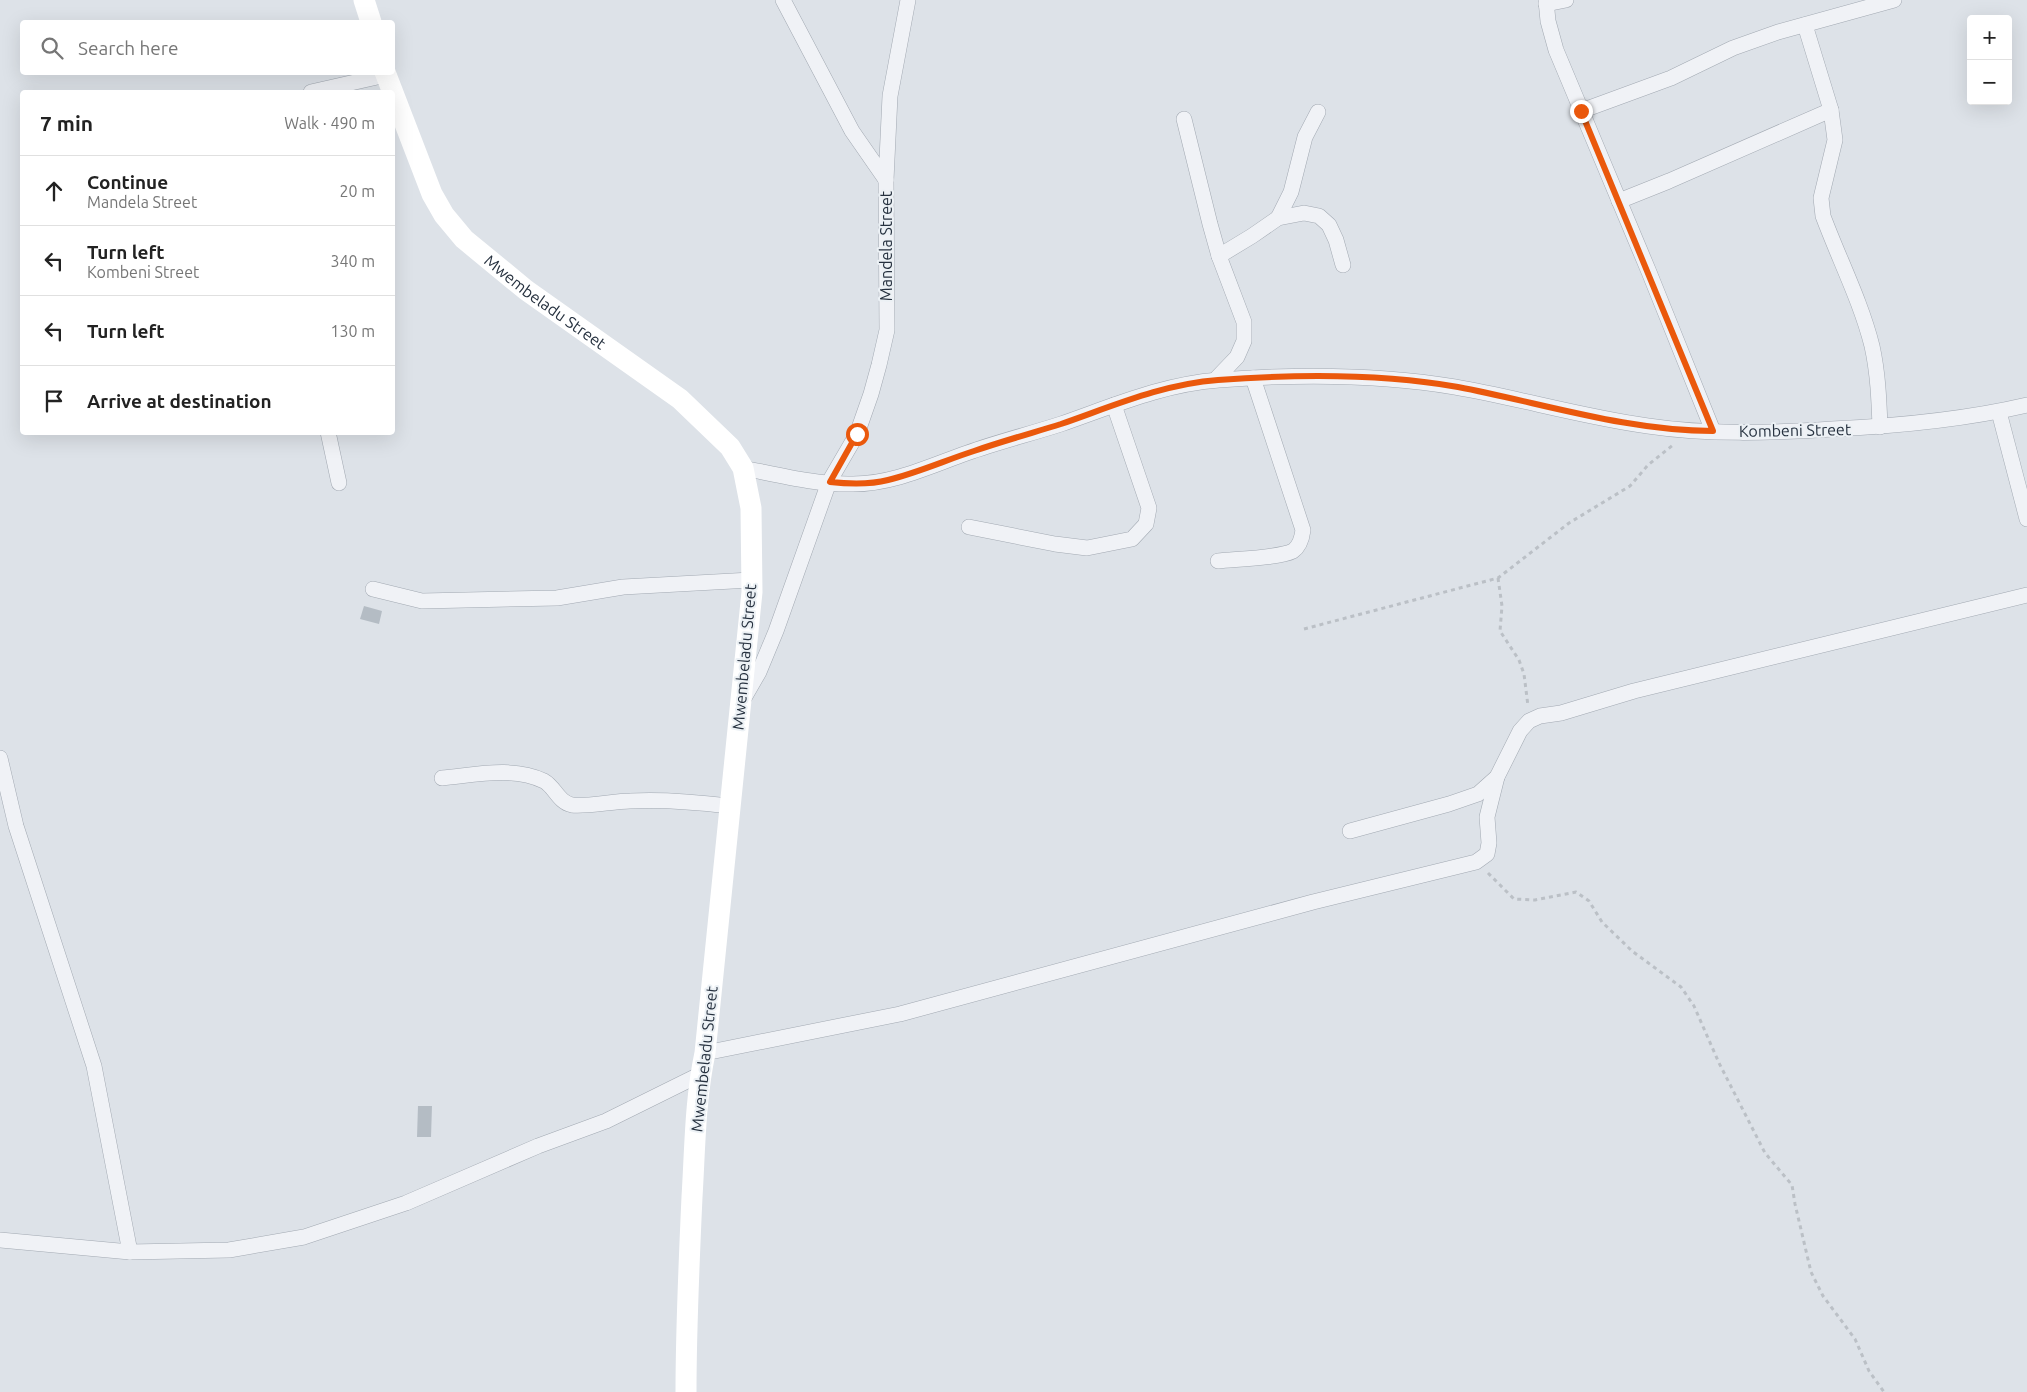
<!DOCTYPE html>
<meta charset="utf-8">
<style>
:root{--surface:#fff;--page:#f6f6f6;--text:#222;--muted:#767676;--line:#e0e0e0}
body{margin:0;font-family:Ubuntu,sans-serif;background:var(--page);color:var(--text)}
.controls{position:absolute;right:15px;top:15px;display:grid;overflow:hidden;border-radius:5px;box-shadow:0 5px 20px #0002}
.controls button{width:45px;height:45px;display:grid;place-items:center;padding:0;border:0;border-bottom:1px solid var(--line);background:var(--surface);color:var(--text);font:25px sans-serif}
.stop{position:absolute;width:15px;height:15px;margin:-11px;border:4px solid #ea580c;border-radius:50%;background:#fff}
.stop.end{background:#ea580c;border-color:#fff;box-shadow:0 1px 5px #0008}
.list{margin:0;padding:0;list-style:none}
h2{display:flex;justify-content:space-between;align-items:center;height:65px;margin:0;padding:0 20px;font-size:21px}
h2 small{font-size:16px;font-weight:400;color:var(--muted)}
.list li{display:grid;grid-template-columns:32px 1fr auto;gap:15px;align-items:center;box-sizing:border-box;height:70px;padding:0 20px;border-top:1px solid var(--line)}
.list b{display:block;font-size:19px;white-space:nowrap}
.list p{margin:0;font-size:16px;white-space:nowrap;color:var(--muted)}
.list em{font-size:16px;font-style:normal;color:var(--muted)}
.icon{flex:none;width:28px;height:28px;fill:none;stroke:currentColor;stroke-width:2;stroke-linecap:round;stroke-linejoin:round}
.map{position:relative;flex:none;width:2027px;height:1392px;overflow:hidden}
.search{position:absolute;background:var(--surface);box-shadow:0 5px 20px #0002;left:20px;top:20px;width:375px;height:55px;display:flex;align-items:center;gap:12px;box-sizing:border-box;padding:0 18px;border-radius:5px;color:var(--muted);font-size:19px}
.panel{position:absolute;background:var(--surface);box-shadow:0 5px 20px #0002;left:20px;top:90px;width:375px;height:345px;border-radius:5px}
.map>svg:first-child{display:block}
</style>
<div class="map">
<svg width="2027" height="1392" viewBox="0 0 2027 1392">
<rect width="100%" height="100%" fill="#dde2e8"/>
<g fill="#b4bcc4">
<path d="M 364,606 L 382,611 L 379,624 L 360,619 Z"/>
<path d="M 418,1106 L 432,1106 L 431,1137 L 417,1137 Z"/>
</g>
<g fill="none" stroke-linecap="round" stroke-linejoin="round">
<g stroke="#a2a9b2" stroke-width="16">
<g id="street">
<path d="M 783,0 L 852,131 L 886,180"/>
<path d="M 1546,0 L 1548,21 L 1556,50 L 1649,272 L 1713,431"/>
<path d="M 1546,4 L 1566,0"/>
<path d="M 1805,25 L 1831,110 L 1835,140 L 1821,198 L 1823,216 C 1839,259 1861,302 1872,346 C 1878,373 1879,400 1880,427"/>
<path d="M 311,92 L 386,75"/>
<path d="M 1581,111 L 1671,78 L 1733,48 L 1778,32 L 1894,0"/>
<path d="M 1184,119 L 1210,224 L 1219,256 L 1244,322 L 1244,341 L 1237,357 L 1215,380"/>
<path d="M 1619,201 L 1669,181 L 1831,110"/>
<path d="M 1278,218 L 1291,192 L 1305,137 L 1318,112"/>
<path d="M 1219,256 L 1252,236 L 1278,218 L 1304,213 L 1319,216 L 1329,225 L 1336,240 L 1343,265"/>
<path d="M 1999,412 L 2027,519"/>
<path d="M 328,432 L 339,483"/>
<path d="M 743,468 C 779,475 817,485 853,484 C 893,484 930,466 967,453 C 998,442 1030,434 1061,424 C 1113,406 1163,384 1219,380 C 1298,374 1377,374 1455,387 C 1519,398 1583,417 1648,426 C 1708,435 1771,433 1832,429 C 1897,426 1963,420 2027,405"/>
<path d="M 969,527 L 1055,544 L 1087,548 L 1132,539 L 1146,524 L 1149,508 L 1114,405"/>
<path d="M 1218,561 C 1236,559 1279,558 1293,551 C 1300,546 1302,538 1303,530 L 1253,378"/>
<path d="M 373,589 L 422,601 L 557,598 L 623,587 L 751,580"/>
<path d="M 744,698 L 759,672 L 776,631 L 829,482 L 857,434 L 871,394 L 879,365 L 887,330 L 886,180 L 890,96 L 908,0"/>
<path d="M 0,758 L 16,826 L 94,1066 L 130,1252"/>
<path d="M 442,778 C 475,775 513,766 544,781 C 555,787 558,802 572,805 C 585,807 615,801 630,801 C 663,799 696,802 729,806"/>
<path d="M 1350,831 L 1449,804 L 1478,794 L 1497,777"/>
<path d="M 705,1053 L 900,1014 L 1313,902 L 1476,862 L 1487,854 L 1489,843 L 1487,817 L 1497,777 L 1520,731 L 1529,721 L 1540,716 L 1561,713 L 1634,691 L 2027,595"/>
<path d="M 0,1240 L 130,1252 L 229,1250 L 304,1237 L 406,1203 L 538,1146 L 606,1121 L 701,1074"/>
</g>
</g>
<g stroke="#bbc0c6" stroke-width="3" stroke-dasharray="4 4" stroke-linecap="butt">
<path d="M 1498,578 L 1502,606 L 1500,631 L 1519,660 L 1524,674 L 1528,706"/>
<path d="M 1304,629 L 1498,578 L 1569,523 L 1630,486 L 1648,465 L 1673,445"/>
<path d="M 1488,873 L 1514,899 L 1535,900 L 1576,892 L 1589,901 L 1602,922 L 1632,951 L 1681,987 L 1694,1006 L 1719,1063 L 1765,1153 L 1792,1185 L 1795,1204 L 1811,1272 L 1823,1296 L 1855,1339 L 1869,1371 L 1884,1392"/>
</g>
<use href="#street" stroke="#f0f2f6" stroke-width="15"/>
<g stroke="#fff" stroke-width="21">
<path d="M 364,0 L 371,22"/>
<path id="s1" d="M 385,72 L 432,194 L 444,215 L 464,239 L 526,290 L 680,399 L 730,447 L 743,468 L 751,508 L 752,592 L 705,1053 C 695,1100 695,1149 692,1197 C 689,1262 686,1327 686,1392"/>
</g>
</g>
<g fill="none" stroke-linecap="round" stroke-linejoin="round">
<path stroke="#ea580c" stroke-width="6" d="M 857,434 L 830,482 C 849,484 869,485 888,480 C 917,473 946,460 974,451 C 1003,441 1032,433 1061,424 C 1113,406 1163,384 1218,380 C 1298,374 1379,373 1458,387 C 1542,403 1627,431 1713,431 L 1581,111"/>
</g>
<g text-anchor="middle" stroke-width="4" stroke-linejoin="round" paint-order="stroke">
<g font-size="16" fill="#26313f" stroke="#ecf1f5">
<text transform="translate(886 246) rotate(-90)" y="6">Mandela Street</text>
<text dy="6" stroke="none"><textPath href="#s1" startOffset="289">Mwembeladu Street</textPath></text>
<text transform="translate(1795 430) rotate(-1)" y="6">Kombeni Street</text>
<text transform="translate(744 657) rotate(-85)" y="6">Mwembeladu Street</text>
<text transform="translate(704 1059) rotate(-84)" y="6">Mwembeladu Street</text>
</g>
</g>
</svg>
<div class="controls">
<button>+</button>
<button>−</button>
</div>
<div class="stop" style="left:857px;top:434px"></div>
<div class="stop end" style="left:1581px;top:111px"></div>
<div class="search"><svg class="icon" aria-label="search" viewBox="0 0 24 24"><circle cx="10" cy="10" r="6"/><path d="M15 15l6 6"/></svg>Search here</div>
<section class="panel">
<h2>7 min<small>Walk · 490 m</small></h2>
<ul class="list">
<li><svg class="icon" aria-label="ahead" viewBox="0 0 24 24"><path d="M12 20V5M6 11l6-6 6 6"/></svg><div><b>Continue</b><p>Mandela Street</p></div><em>20 m</em></li>
<li><svg class="icon" aria-label="left" viewBox="0 0 24 24"><path d="M17 20v-9H6M10 6l-5 5 5 5"/></svg><div><b>Turn left</b><p>Kombeni Street</p></div><em>340 m</em></li>
<li><svg class="icon" aria-label="left" viewBox="0 0 24 24"><path d="M17 20v-9H6M10 6l-5 5 5 5"/></svg><div><b>Turn left</b></div><em>130 m</em></li>
<li><svg class="icon" aria-label="arrive" viewBox="0 0 24 24"><path d="M6 21V4h12l-3 4 3 4H6"/></svg><div><b>Arrive at destination</b></div></li>
</ul>
</section>
</div>
